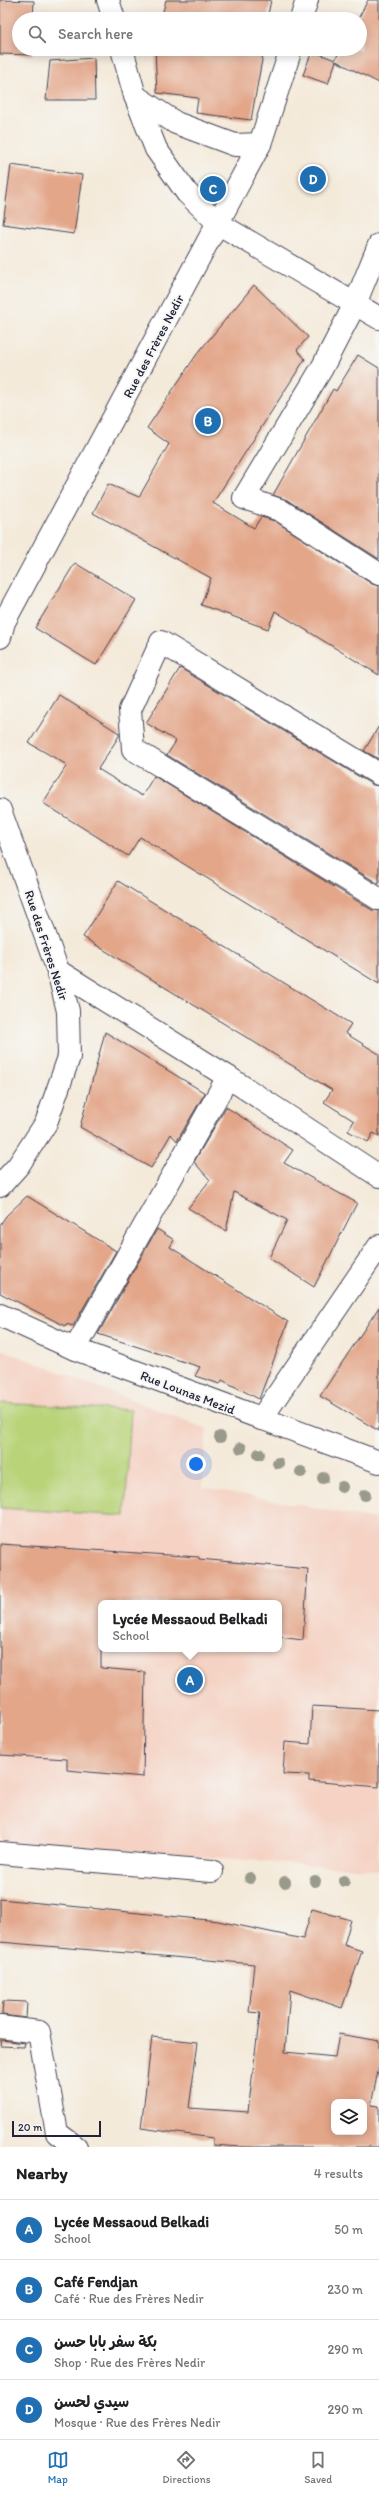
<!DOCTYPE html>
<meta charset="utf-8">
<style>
:root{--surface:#fff;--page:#f6f6f6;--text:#202124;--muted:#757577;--line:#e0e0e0;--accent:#1f6fb2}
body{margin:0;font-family:Itim,"Playpen Sans Arabic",sans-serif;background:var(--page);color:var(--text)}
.controls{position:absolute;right:12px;bottom:12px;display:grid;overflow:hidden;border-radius:8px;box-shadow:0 2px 10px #0003}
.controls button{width:36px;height:36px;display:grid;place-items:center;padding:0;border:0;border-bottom:1px solid var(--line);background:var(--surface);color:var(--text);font:20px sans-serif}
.scale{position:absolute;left:12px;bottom:10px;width:89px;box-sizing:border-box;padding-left:4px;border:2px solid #22223b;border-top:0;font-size:11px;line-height:14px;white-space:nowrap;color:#22223b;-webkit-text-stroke:3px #f6f6f2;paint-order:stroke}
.you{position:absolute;left:196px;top:1464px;width:14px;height:14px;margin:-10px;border:3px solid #fff;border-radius:50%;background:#1a73e8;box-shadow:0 0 0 6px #1a73e833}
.badge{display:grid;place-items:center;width:26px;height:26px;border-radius:50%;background:var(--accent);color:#fff;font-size:13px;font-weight:700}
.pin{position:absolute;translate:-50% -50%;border:2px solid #fff;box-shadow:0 1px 4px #0006}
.popup{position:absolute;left:98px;top:1600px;width:184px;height:52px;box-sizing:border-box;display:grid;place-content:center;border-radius:8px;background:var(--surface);filter:drop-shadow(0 1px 3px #0005);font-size:13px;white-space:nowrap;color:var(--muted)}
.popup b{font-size:15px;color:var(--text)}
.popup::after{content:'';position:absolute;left:50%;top:100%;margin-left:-8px;border:8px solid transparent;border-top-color:var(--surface)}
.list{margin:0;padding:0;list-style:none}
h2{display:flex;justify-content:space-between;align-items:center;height:52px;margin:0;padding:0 16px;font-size:17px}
h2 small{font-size:13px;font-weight:400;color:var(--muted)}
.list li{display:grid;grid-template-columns:26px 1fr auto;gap:12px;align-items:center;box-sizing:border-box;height:60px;padding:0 16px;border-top:1px solid var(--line)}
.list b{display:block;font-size:15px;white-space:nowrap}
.list p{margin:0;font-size:13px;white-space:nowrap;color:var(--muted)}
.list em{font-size:13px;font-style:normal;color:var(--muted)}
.icon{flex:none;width:22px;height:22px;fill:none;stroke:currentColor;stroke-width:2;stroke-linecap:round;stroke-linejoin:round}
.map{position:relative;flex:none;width:379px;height:2147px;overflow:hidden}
.search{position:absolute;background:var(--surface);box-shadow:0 2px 10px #0003;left:12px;right:12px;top:12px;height:44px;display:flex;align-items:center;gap:10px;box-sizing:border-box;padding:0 14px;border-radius:22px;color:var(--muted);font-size:15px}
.sheet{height:292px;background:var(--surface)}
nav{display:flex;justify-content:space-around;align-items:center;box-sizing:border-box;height:56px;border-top:1px solid var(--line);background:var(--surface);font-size:11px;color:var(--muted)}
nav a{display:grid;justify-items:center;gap:2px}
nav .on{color:var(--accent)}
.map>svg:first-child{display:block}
</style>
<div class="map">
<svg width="379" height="2147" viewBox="0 0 379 2147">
<rect width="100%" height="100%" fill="#f6f6f2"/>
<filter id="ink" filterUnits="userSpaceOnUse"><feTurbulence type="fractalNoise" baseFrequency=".025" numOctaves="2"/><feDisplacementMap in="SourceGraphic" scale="8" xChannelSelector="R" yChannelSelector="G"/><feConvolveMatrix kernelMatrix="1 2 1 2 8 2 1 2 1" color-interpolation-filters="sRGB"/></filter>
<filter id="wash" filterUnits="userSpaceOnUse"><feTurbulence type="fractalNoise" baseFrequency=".012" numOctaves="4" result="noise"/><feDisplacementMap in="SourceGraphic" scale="16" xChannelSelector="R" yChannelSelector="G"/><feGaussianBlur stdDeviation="0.9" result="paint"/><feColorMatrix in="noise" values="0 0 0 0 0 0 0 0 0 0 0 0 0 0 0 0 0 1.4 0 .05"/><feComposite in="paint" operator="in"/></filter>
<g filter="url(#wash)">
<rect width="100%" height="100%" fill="#f4eada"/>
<path fill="#f5d2c3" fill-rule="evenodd" d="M 0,1349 L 207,1429 L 202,1487 L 379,1520 L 379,1870 L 0,1841 ZM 101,1603 L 279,1603 L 279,1649 L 101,1649 Z"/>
<path fill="#b8d378" stroke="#6d7a5a" d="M 0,1403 L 131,1410 L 125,1516 L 0,1508 Z"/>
<g id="blocks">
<g fill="#e3a689" fill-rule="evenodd">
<path d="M 0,0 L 34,1 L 33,19 L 19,19 L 19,49 L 32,49 L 32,55 L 0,54 Z"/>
<path d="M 166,0 L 271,0 L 267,19 L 161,19 Z"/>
<path d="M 368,0 L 379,0 L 379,83 L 336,61 L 328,84 L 303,75 L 312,51 L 335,60 L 341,49 L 360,49 L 360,19 L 358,19 Z"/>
<path d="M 155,49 L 264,49 L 251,120 L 196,113 L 198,98 L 157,93 Z"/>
<path d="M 94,58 L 95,100 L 46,100 L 50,61 Z"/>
<path d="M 11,165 L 82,175 L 74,234 L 3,224 Z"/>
<path d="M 254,285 L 308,337 L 297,350 L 305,359 L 213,503 L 254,528 L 261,517 L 275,521 L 372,584 L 379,586 L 379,675 L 275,611 L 268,629 L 201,605 L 211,578 L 93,513 L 108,484 L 139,497 L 169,444 L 147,428 L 197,354 Z"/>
<path d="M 358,355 L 379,368 L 379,559 L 287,500 L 273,495 L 333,389 L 336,391 Z"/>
<path d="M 75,563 L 136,600 L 96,665 L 35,628 Z"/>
<path d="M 180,668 L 373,785 L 379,786 L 379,884 L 167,755 L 176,741 L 146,723 Z"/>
<path d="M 59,695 L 119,733 L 119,736 L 98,769 L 142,796 L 154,776 L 372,910 L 379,911 L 379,984 L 140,837 L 128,856 L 43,803 L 67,765 L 29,743 Z"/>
<path d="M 379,726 L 379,759 L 364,751 Z"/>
<path d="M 118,881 L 351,1024 L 345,1033 L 379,1054 L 379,1136 L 373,1133 L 368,1142 L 348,1131 L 354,1121 L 324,1102 L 332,1090 L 83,937 Z"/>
<path d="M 105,1032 L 205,1093 L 177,1141 L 171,1134 L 151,1168 L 80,1127 Z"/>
<path d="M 226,1107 L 293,1150 L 284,1163 L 357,1203 L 314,1287 L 269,1258 L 287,1220 L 234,1192 L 226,1231 L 188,1208 L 210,1180 L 194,1162 Z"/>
<path d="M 27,1196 L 116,1251 L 73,1326 L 66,1324 L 65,1326 L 0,1293 L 0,1225 L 6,1216 Z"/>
<path d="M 157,1229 L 174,1240 L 170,1247 L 288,1322 L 259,1399 L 222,1380 L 220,1384 L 195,1376 L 200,1367 L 98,1334 Z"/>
<path d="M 379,1307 L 379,1431 L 320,1396 Z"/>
<path d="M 0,1544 L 199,1557 L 199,1559 L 308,1569 L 303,1640 L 279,1637 L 279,1603 L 101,1603 L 101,1668 L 145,1672 L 143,1777 L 67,1770 L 67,1759 L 0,1755 Z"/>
<path d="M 312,1706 L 379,1710 L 379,1787 L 309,1781 L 309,1775 L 283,1774 L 285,1742 L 310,1744 Z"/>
<path d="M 0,1899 L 218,1921 L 303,1939 L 312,1909 L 351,1920 L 344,1945 L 362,1951 L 342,2008 L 290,1990 L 285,2052 L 335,2057 L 339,2034 L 379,2041 L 379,2066 L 371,2105 L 379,2106 L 379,2147 L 242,2147 L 213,2145 L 213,2138 L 141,2128 L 152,2037 L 198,2042 L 189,2108 L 248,2112 L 260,2013 L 249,2012 L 254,1964 L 0,1942 ZM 334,2102 L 364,2102 L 364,2132 L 334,2132 Z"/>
<path d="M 3,2001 L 27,2002 L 26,2018 L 2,2015 Z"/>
<path d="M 1,2040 L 25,2043 L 24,2047 L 0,2046 Z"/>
</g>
</g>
</g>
<g filter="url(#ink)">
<use href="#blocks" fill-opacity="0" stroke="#424053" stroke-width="1"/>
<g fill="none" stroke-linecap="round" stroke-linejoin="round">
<g stroke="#424053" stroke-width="24">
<g id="minor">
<path d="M 108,0 L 114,19"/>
<path d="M 122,49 L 135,96 L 156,149 L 187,193 L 219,224 L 379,318"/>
<path d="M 135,96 L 176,123 L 235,145 L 260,144"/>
<path d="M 379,245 L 355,304 L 322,368 L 244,498 L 280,510 L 379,574"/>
<path d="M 379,774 L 161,642 L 130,710 L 133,749 L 379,899"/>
<path d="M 58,971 L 228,1077 L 379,1176"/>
<path d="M 0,1315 L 75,1349 L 379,1462"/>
<path d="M 75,1349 L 228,1077"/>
<path d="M 261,1419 L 379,1246"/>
<path d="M 0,1853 L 212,1871"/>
<path d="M 0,2027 L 39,2032 L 57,2133 L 76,2147"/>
</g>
</g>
<g stroke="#424053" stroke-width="24">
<g id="major">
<path d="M 301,19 L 307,0"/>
<path d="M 0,637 L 4,622 L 260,144 L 291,49"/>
<path d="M 0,810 L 58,971 L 68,1011 L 69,1057 L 46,1123 L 18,1166 L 0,1186"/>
</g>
</g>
<use href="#minor" stroke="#fff" stroke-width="22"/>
<use href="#major" stroke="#fff" stroke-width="22"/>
</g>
<g fill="#99998c">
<circle cx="220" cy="1437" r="6"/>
<circle cx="241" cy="1448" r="6"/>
<circle cx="259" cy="1454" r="6"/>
<circle cx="278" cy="1463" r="6"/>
<circle cx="301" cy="1472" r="6"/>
<circle cx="323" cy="1478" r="6"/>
<circle cx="342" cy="1487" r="6"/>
<circle cx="365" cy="1495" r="6"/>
<circle cx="250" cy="1878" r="6"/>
<circle cx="315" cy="1881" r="6"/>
<circle cx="344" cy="1881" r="6"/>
<circle cx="285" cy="1882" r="6"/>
</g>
</g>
<g text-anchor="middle" stroke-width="4" stroke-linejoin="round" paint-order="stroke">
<g font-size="13" fill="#22223b" stroke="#f6f6f2">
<text transform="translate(153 346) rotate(-62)" y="5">Rue des Frères Nedir</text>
<text transform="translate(47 945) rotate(72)" y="5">Rue des Frères Nedir</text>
<text transform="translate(188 1392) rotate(21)" y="5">Rue Lounas Mezid</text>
</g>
</g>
</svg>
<div class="controls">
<button><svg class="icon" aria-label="layers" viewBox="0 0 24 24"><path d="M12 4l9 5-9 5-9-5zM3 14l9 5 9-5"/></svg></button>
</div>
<div class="scale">20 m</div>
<div class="you"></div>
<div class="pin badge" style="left:190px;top:1680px">A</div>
<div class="popup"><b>Lycée Messaoud Belkadi</b>School</div>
<div class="pin badge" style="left:208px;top:421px">B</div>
<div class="pin badge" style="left:213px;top:189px">C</div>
<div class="pin badge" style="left:313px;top:179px">D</div>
<div class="search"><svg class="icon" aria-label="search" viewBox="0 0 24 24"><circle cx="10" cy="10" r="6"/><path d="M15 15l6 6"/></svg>Search here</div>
</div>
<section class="sheet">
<h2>Nearby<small>4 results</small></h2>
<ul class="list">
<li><span class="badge">A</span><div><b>Lycée Messaoud Belkadi</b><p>School</p></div><em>50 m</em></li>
<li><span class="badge">B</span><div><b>Café Fendjan</b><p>Café · Rue des Frères Nedir</p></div><em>230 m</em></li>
<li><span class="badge">C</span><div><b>بكة سفر بابا حسن</b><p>Shop · Rue des Frères Nedir</p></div><em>290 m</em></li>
<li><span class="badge">D</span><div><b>سيدي لحسن</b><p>Mosque · Rue des Frères Nedir</p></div><em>290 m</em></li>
</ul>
</section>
<nav>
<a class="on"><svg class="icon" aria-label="map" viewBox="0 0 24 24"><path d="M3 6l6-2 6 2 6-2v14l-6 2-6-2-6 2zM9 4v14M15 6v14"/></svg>Map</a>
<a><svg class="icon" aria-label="directions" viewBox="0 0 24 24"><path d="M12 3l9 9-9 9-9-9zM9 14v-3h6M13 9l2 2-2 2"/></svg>Directions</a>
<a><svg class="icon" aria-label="saved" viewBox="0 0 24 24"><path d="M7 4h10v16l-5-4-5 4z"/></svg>Saved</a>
</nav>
